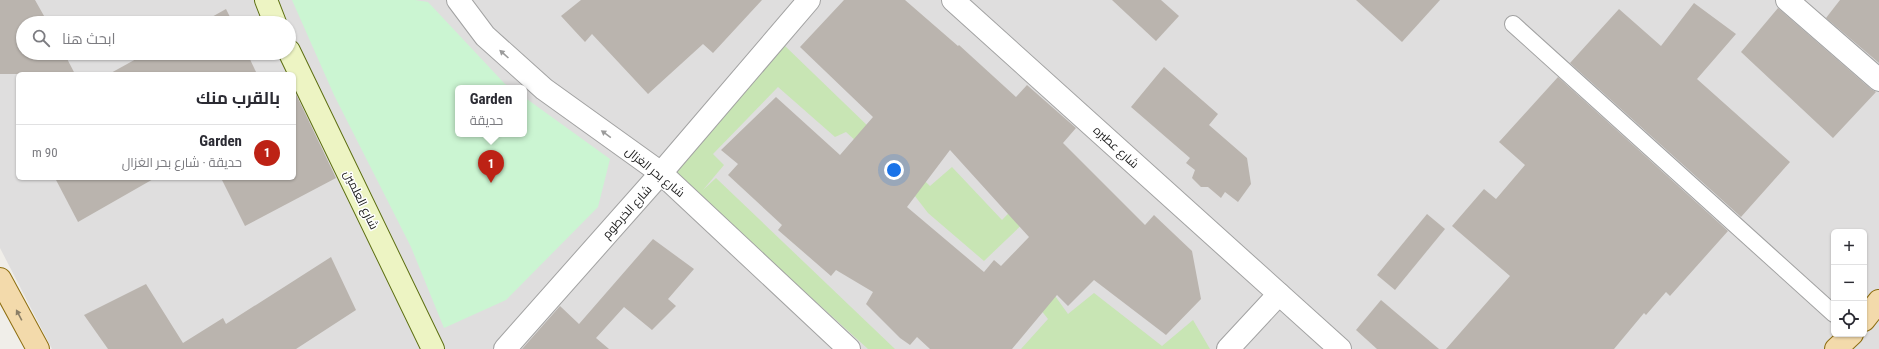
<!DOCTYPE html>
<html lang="ar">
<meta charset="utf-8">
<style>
:root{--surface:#fff;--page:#f2f2f3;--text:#2b2b33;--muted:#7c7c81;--line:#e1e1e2;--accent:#bd2215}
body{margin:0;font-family:"Roboto Condensed",Cairo,sans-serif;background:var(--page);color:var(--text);direction:rtl}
.controls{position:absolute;right:12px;bottom:12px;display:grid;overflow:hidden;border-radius:6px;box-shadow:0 1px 3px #0004}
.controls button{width:36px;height:36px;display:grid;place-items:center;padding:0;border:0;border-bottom:1px solid var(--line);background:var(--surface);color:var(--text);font:20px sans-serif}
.you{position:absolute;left:894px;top:170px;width:14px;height:14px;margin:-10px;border:3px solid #fff;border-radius:50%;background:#1a73e8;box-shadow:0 0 0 6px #1a73e833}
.badge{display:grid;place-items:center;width:26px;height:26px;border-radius:50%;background:var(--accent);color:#fff;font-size:13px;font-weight:700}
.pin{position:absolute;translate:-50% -33px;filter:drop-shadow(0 1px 2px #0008)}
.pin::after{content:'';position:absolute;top:21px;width:14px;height:12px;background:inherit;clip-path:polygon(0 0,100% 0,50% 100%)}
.popup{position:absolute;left:455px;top:85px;width:72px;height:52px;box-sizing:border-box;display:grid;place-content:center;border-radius:6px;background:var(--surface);filter:drop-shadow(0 1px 3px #0005);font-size:13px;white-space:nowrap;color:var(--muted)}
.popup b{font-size:15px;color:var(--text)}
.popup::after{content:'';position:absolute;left:50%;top:100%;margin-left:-8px;border:8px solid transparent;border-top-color:var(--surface)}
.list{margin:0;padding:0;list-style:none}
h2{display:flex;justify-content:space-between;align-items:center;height:52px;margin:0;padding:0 16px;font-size:17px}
h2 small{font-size:13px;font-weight:400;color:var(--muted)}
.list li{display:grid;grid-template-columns:26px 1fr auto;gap:12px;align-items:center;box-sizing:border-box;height:56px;padding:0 16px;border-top:1px solid var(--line)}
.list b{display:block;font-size:15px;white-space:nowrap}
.list p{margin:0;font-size:13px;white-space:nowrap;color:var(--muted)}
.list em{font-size:13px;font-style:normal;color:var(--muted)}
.icon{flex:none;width:22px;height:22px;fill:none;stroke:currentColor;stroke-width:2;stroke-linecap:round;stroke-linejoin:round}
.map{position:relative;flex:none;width:1879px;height:349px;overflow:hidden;direction:ltr}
.search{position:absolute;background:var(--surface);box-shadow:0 1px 3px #0004;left:16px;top:16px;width:280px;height:44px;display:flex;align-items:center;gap:10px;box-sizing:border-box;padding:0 14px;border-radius:22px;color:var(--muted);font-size:15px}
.panel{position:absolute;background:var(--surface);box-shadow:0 1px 3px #0004;left:16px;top:72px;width:280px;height:108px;border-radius:6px;direction:rtl}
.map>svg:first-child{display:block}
</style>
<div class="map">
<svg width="1879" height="349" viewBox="0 0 1879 349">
<rect width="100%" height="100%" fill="#f0eee9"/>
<path fill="#dfdede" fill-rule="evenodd" d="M 0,0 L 1879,0 L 1879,349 L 52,349 L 0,248 ZM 23,23 L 289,23 L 289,53 L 23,53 ZM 18,74 L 294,74 L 294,178 L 18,178 ZM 458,88 L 524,88 L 524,134 L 458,134 ZM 1834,232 L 1864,232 L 1864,334 L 1834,334 Z"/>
<g fill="#c8e5b4">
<path d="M 784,45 L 930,186 L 952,167 L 1002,220 L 1065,155 L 1081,168 L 984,261 L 928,213 L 911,191 L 846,132 L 835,137 L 778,87 L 713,154 L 724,165 L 703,190 L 716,178 L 895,349 L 868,349 L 674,173 Z"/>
<path d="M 1048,286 L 1068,314 L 1094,293 L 1162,346 L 1193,320 L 1210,349 L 1021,349 L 1048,319 L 1033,300 Z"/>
</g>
<path fill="#cbf5d2" d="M 292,0 L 415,0 L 428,2 L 505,84 L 511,88 L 458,88 L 458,134 L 524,134 L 524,97 L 610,159 L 598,207 L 506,300 L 444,328 L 411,247 L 334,95 Z"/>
<g fill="#bab4ae" fill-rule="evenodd">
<path d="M 0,0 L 35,0 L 48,23 L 23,23 L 23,53 L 64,53 L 75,74 L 0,74 Z"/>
<path d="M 581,0 L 762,0 L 713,53 L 703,44 L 648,94 L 592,34 L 585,42 L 561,16 Z"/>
<path d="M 844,0 L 905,0 L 958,46 L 959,45 L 1016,97 L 1027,85 L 1076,128 L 1063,143 L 1145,225 L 1154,215 L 1192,251 L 1201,299 L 1166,335 L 1094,280 L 1068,306 L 1057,295 L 1012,349 L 930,349 L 917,337 L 910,345 L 900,338 L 866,304 L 873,292 L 836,270 L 831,276 L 778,230 L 782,225 L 728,175 L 738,164 L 721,150 L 776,97 L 840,155 L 873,117 L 800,47 ZM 950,150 L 1029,237 L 1001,266 L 994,260 L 984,272 L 907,207 Z"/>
<path d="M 1112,0 L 1161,0 L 1179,16 L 1156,41 Z"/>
<path d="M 1356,0 L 1440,0 L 1402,42 Z"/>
<path d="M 1840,0 L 1879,0 L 1879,63 L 1826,18 Z"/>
<path d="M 1694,3 L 1736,34 L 1697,79 L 1790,162 L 1741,217 L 1570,63 L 1619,9 L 1661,46 Z"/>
<path d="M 1778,8 L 1871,89 L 1876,92 L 1833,138 L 1741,52 Z"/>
<path d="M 226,9 L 233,23 L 201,23 Z"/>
<path d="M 147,53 L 247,53 L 257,74 L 109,74 Z"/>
<path d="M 1164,67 L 1218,114 L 1209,125 L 1247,158 L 1251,184 L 1238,202 L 1225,192 L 1221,198 L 1208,187 L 1201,187 L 1192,178 L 1195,170 L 1186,163 L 1190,158 L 1131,107 Z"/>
<path d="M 1558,77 L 1728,231 L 1670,296 L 1666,292 L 1646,315 L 1644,313 L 1614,349 L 1446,349 L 1510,276 L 1452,226 L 1484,189 L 1496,199 L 1525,165 L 1499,142 Z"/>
<path d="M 294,90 L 336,178 L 245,226 L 221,178 L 294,178 Z"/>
<path d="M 55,178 L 155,178 L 78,222 Z"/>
<path d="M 1427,214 L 1445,229 L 1395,290 L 1377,275 Z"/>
<path d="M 653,239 L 694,269 L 668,299 L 676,306 L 652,330 L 624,307 L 596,338 L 609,349 L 522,349 L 560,306 L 579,324 Z"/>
<path d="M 331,257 L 356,310 L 296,349 L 108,349 L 84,315 L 146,284 L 183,343 L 223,318 L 226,324 Z"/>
<path d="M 1381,300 L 1439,349 L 1377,349 L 1356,330 Z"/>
</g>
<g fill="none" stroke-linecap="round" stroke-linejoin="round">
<g stroke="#a2a2a2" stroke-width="18">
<path id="lane" d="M 1513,24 L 1834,314"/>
</g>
<g stroke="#a2a2a2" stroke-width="24">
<g id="street">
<path d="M 458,0 L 485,36 L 544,89 L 661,173 L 849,349"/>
<path d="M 953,0 L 1340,349"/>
<path d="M 1787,0 L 1879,80"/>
<path d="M 505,349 L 661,173 L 809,0"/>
<path d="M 1228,349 L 1279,294"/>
</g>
</g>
<g stroke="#5d6f11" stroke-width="24">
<g id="secondary">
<path d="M 266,0 L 275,23"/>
<path d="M 289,51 L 433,349"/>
</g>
</g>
<g stroke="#8e6e10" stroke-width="24">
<g id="primary">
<path d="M 0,279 L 38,349"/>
<path d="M 1864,320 L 1879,301"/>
<path d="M 1836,349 L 1852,334"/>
</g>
</g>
<use href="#lane" stroke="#fff" stroke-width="16"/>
<use href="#street" stroke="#fff" stroke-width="22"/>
<use href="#secondary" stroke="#edf4c3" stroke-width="22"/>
<use href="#primary" stroke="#f3daab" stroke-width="22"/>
</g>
<defs><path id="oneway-solid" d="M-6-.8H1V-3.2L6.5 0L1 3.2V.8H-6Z"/></defs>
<g fill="#9b9b9b">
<use href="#oneway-solid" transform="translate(504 54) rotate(-138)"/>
<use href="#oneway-solid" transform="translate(606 134) rotate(-144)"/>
</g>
<use fill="#8a7e66" href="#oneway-solid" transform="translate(19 315) rotate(-118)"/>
<g text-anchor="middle" stroke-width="3" stroke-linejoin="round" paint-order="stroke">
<g font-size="12" fill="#212121" stroke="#fff">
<text transform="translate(1116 147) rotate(42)" y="4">شارع عطبره</text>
<text transform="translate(655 172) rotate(39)" y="4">شارع بحر الغزال</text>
<text transform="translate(361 200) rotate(64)" y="4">شارع العلمين</text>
<text transform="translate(627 212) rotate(-48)" y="4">شارع الخرطوم</text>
</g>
</g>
</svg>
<div class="controls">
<button>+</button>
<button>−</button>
<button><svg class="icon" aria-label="locate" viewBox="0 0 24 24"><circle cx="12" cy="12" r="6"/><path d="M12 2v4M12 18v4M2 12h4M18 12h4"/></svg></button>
</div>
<div class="you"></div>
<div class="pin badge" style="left:491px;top:183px">1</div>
<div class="popup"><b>Garden</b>حديقة</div>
<div class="search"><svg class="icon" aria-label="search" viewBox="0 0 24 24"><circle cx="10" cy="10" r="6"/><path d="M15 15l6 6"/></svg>ابحث هنا</div>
<section class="panel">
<h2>بالقرب منك<small></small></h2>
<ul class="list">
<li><span class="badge">1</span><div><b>Garden</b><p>حديقة · شارع بحر الغزال</p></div><em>90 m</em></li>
</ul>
</section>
</div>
